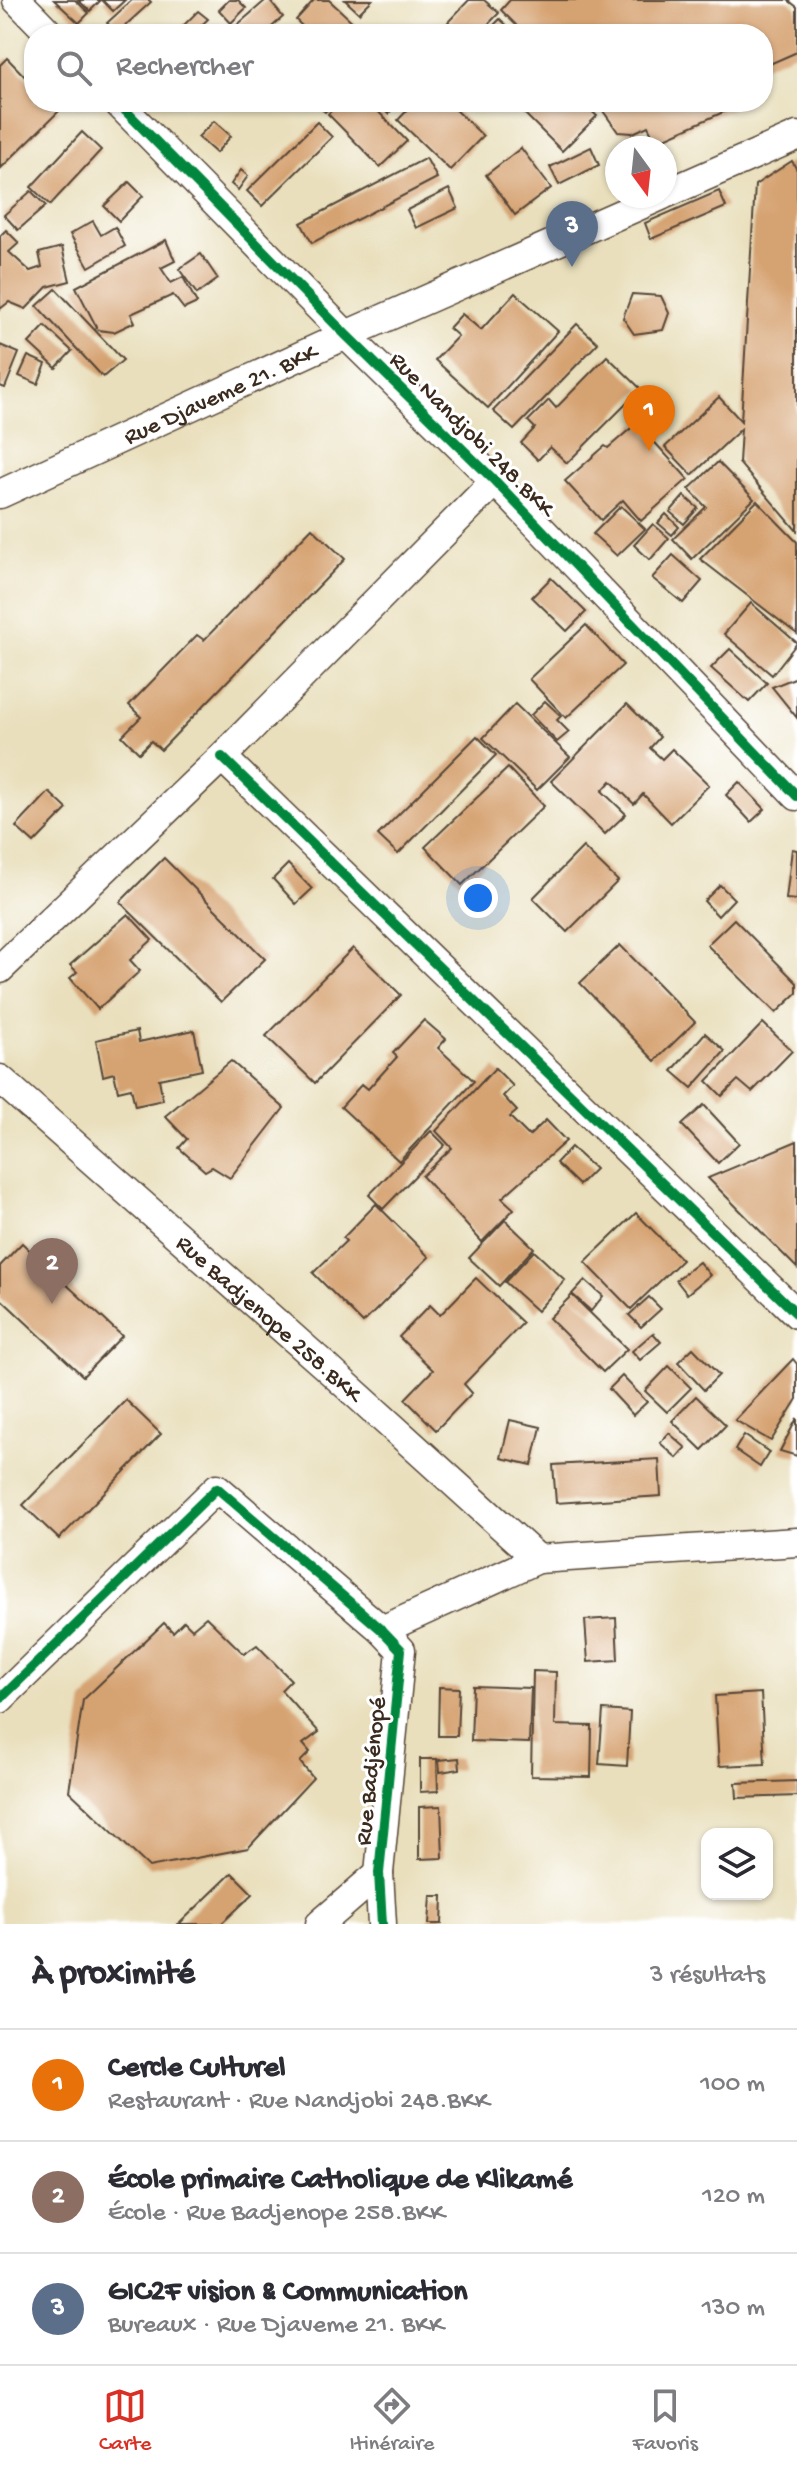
<!DOCTYPE html>
<html lang="fr">
<meta charset="utf-8">
<style>
:root{--surface:#fff;--page:#f2f2f3;--text:#2b2b33;--muted:#7c7c81;--line:#e1e1e2;--accent:#d93025}
body{margin:0;font-family:"Gochi Hand",sans-serif;background:var(--page);color:var(--text)}
.controls{position:absolute;right:24px;bottom:24px;display:grid;overflow:hidden;border-radius:16px;box-shadow:0 2px 6px #0004}
.controls button{width:72px;height:72px;display:grid;place-items:center;padding:0;border:0;border-bottom:2px solid var(--line);background:var(--surface);color:var(--text);font:40px sans-serif}
.compass{position:absolute;left:605px;top:136px;width:72px;height:72px;border-radius:50%;background:var(--surface);box-shadow:0 2px 6px #0004;rotate:165deg}
.you{position:absolute;left:478px;top:898px;width:28px;height:28px;margin:-20px;border:6px solid #fff;border-radius:50%;background:#1a73e8;box-shadow:0 0 0 12px #1a73e833}
.badge{display:grid;place-items:center;width:52px;height:52px;border-radius:50%;background:var(--accent);color:#fff;font-size:26px;font-weight:700}
.pin{position:absolute;translate:-50% -66px;filter:drop-shadow(0 2px 4px #0008)}
.pin::after{content:'';position:absolute;top:42px;width:28px;height:24px;background:inherit;clip-path:polygon(0 0,100% 0,50% 100%)}
.list{margin:0;padding:0;list-style:none}
h2{display:flex;justify-content:space-between;align-items:center;height:104px;margin:0;padding:0 32px;font-size:34px}
h2 small{font-size:26px;font-weight:400;color:var(--muted)}
.list li{display:grid;grid-template-columns:52px 1fr auto;gap:24px;align-items:center;box-sizing:border-box;height:112px;padding:0 32px;border-top:2px solid var(--line)}
.list b{display:block;font-size:30px;white-space:nowrap}
.list p{margin:0;font-size:26px;white-space:nowrap;color:var(--muted)}
.list em{font-size:26px;font-style:normal;color:var(--muted)}
.icon{flex:none;width:44px;height:44px;fill:none;stroke:currentColor;stroke-width:2;stroke-linecap:round;stroke-linejoin:round}
.map{position:relative;flex:none;width:797px;height:1924px;overflow:hidden}
.search{position:absolute;background:var(--surface);box-shadow:0 2px 6px #0004;left:24px;right:24px;top:24px;height:88px;display:flex;align-items:center;gap:20px;box-sizing:border-box;padding:0 28px;border-radius:32px;color:var(--muted);font-size:30px}
.sheet{height:440px;background:var(--surface)}
nav{display:flex;justify-content:space-around;align-items:center;box-sizing:border-box;height:112px;border-top:2px solid var(--line);background:var(--surface);font-size:22px;color:var(--muted)}
nav a{display:grid;justify-items:center;gap:4px}
nav .on{color:var(--accent)}
.map>svg:first-child{display:block}
</style>
<div class="map">
<svg width="797" height="1924" viewBox="0 0 797 1924">
<rect width="100%" height="100%" fill="#fff"/>
<filter id="ink" filterUnits="userSpaceOnUse"><feTurbulence type="fractalNoise" baseFrequency=".0125" numOctaves="2"/><feDisplacementMap in="SourceGraphic" scale="16" xChannelSelector="R" yChannelSelector="G"/><feConvolveMatrix kernelMatrix="1 2 1 2 8 2 1 2 1" color-interpolation-filters="sRGB"/></filter>
<filter id="wash" filterUnits="userSpaceOnUse"><feTurbulence type="fractalNoise" baseFrequency=".006" numOctaves="4" result="noise"/><feDisplacementMap in="SourceGraphic" scale="32" xChannelSelector="R" yChannelSelector="G"/><feGaussianBlur stdDeviation="1.8" result="paint"/><feColorMatrix in="noise" values="0 0 0 0 0 0 0 0 0 0 0 0 0 0 0 0 0 1.4 0 .05"/><feComposite in="paint" operator="in"/></filter>
<g filter="url(#wash)">
<rect width="100%" height="100%" fill="#e9dfbc"/>
<g id="blocks">
<g fill="#d5a271">
<path d="M 54,0 L 75,0 L 89,13 L 79,23 Z"/>
<path d="M 78,0 L 101,0 L 90,11 Z"/>
<path d="M 102,0 L 125,0 L 113,11 Z"/>
<path d="M 132,0 L 149,0 L 151,2 L 117,33 L 107,23 Z"/>
<path d="M 229,0 L 238,0 L 246,8 L 231,23 L 219,10 Z"/>
<path d="M 266,0 L 269,0 L 283,17 L 264,34 L 243,34 L 236,26 Z"/>
<path d="M 314,0 L 329,0 L 356,25 L 348,34 L 310,34 L 296,20 Z"/>
<path d="M 345,0 L 372,0 L 359,13 Z"/>
<path d="M 469,0 L 484,0 L 499,13 L 479,34 L 460,34 L 448,22 Z"/>
<path d="M 510,0 L 788,0 L 797,7 L 797,52 L 763,67 L 763,34 L 525,34 L 501,10 Z"/>
<path d="M 198,11 L 208,19 L 192,34 L 175,34 Z"/>
<path d="M 500,19 L 516,34 L 485,34 Z"/>
<path d="M 362,24 L 373,34 L 354,34 Z"/>
<path d="M 203,25 L 212,34 L 195,34 Z"/>
<path d="M 441,25 L 450,34 L 431,34 Z"/>
<path d="M 7,58 L 34,86 L 34,102 L 50,102 L 59,111 L 0,169 L 0,65 Z"/>
<path d="M 312,102 L 334,102 L 325,112 Z"/>
<path d="M 340,102 L 369,102 L 407,141 L 380,167 L 328,114 Z"/>
<path d="M 376,102 L 399,102 L 388,114 Z"/>
<path d="M 415,102 L 448,102 L 483,136 L 450,170 L 398,120 Z"/>
<path d="M 513,102 L 582,102 L 597,116 L 562,151 Z"/>
<path d="M 606,102 L 746,102 L 656,142 L 648,126 L 633,133 L 618,132 L 601,108 Z"/>
<path d="M 214,121 L 231,136 L 216,153 L 198,137 Z"/>
<path d="M 317,122 L 332,137 L 262,206 L 247,191 Z"/>
<path d="M 82,132 L 101,150 L 50,205 L 31,187 Z"/>
<path d="M 591,147 L 599,165 L 559,185 L 550,167 Z"/>
<path d="M 521,148 L 551,188 L 515,215 L 486,175 Z"/>
<path d="M 426,158 L 437,178 L 312,243 L 301,223 Z"/>
<path d="M 792,161 L 797,170 L 797,531 L 739,463 L 741,429 L 692,475 L 665,447 L 719,397 L 741,421 L 755,185 Z"/>
<path d="M 241,170 L 248,176 L 238,190 L 231,184 Z"/>
<path d="M 129,182 L 143,196 L 119,221 L 104,206 Z"/>
<path d="M 449,189 L 458,208 L 416,228 L 407,210 Z"/>
<path d="M 31,191 L 46,206 L 18,230 L 4,215 Z"/>
<path d="M 719,191 L 726,207 L 651,239 L 645,223 Z"/>
<path d="M 93,221 L 101,235 L 115,227 L 125,246 L 89,267 L 70,234 Z"/>
<path d="M 6,230 L 19,243 L 9,252 L 30,271 L 42,267 L 39,253 L 62,247 L 70,281 L 47,287 L 26,309 L 9,302 L 0,309 L 0,236 Z"/>
<path d="M 166,240 L 175,261 L 161,268 L 171,283 L 183,277 L 197,303 L 184,309 L 173,295 L 131,314 L 135,322 L 114,332 L 98,330 L 76,287 Z"/>
<path d="M 201,254 L 218,279 L 197,294 L 179,269 Z"/>
<path d="M 56,289 L 123,360 L 103,377 L 37,306 Z"/>
<path d="M 515,293 L 558,331 L 488,408 L 435,360 L 458,336 L 449,328 L 462,314 L 481,330 Z"/>
<path d="M 632,294 L 661,296 L 669,313 L 663,330 L 634,334 L 623,318 Z"/>
<path d="M 577,324 L 598,343 L 514,430 L 493,411 Z"/>
<path d="M 45,326 L 72,351 L 56,368 L 29,343 Z"/>
<path d="M 0,345 L 19,353 L 5,388 L 0,386 Z"/>
<path d="M 28,356 L 46,364 L 38,384 L 19,376 Z"/>
<path d="M 607,356 L 641,389 L 567,463 L 550,447 L 538,460 L 521,443 L 535,428 L 528,421 L 549,400 L 556,408 Z"/>
<path d="M 637,423 L 688,479 L 641,521 L 623,500 L 601,520 L 565,481 L 605,446 L 608,448 Z"/>
<path d="M 718,462 L 754,499 L 692,559 L 673,539 L 706,507 L 689,489 Z"/>
<path d="M 684,496 L 698,508 L 684,524 L 670,512 Z"/>
<path d="M 757,501 L 797,542 L 797,634 L 700,559 Z"/>
<path d="M 621,506 L 645,529 L 617,556 L 593,534 Z"/>
<path d="M 666,514 L 679,527 L 672,535 L 658,523 Z"/>
<path d="M 653,524 L 669,538 L 650,560 L 634,545 Z"/>
<path d="M 312,528 L 345,559 L 161,750 L 151,741 L 139,753 L 122,736 L 141,717 L 129,705 L 197,635 L 204,640 Z"/>
<path d="M 673,555 L 702,581 L 683,603 L 652,578 Z"/>
<path d="M 551,578 L 586,612 L 567,631 L 532,597 Z"/>
<path d="M 751,603 L 797,643 L 772,675 L 724,634 Z"/>
<path d="M 586,625 L 623,665 L 566,718 L 529,679 Z"/>
<path d="M 730,649 L 767,683 L 749,702 L 711,668 Z"/>
<path d="M 797,677 L 797,718 L 772,687 Z"/>
<path d="M 545,701 L 561,716 L 557,720 L 569,732 L 557,742 L 531,715 Z"/>
<path d="M 515,704 L 570,757 L 537,790 L 483,738 Z"/>
<path d="M 627,704 L 660,737 L 650,748 L 662,759 L 672,749 L 709,785 L 671,823 L 643,794 L 634,804 L 611,781 L 602,791 L 626,814 L 605,834 L 551,781 Z"/>
<path d="M 477,736 L 496,755 L 398,854 L 378,835 Z"/>
<path d="M 508,768 L 544,806 L 462,885 L 425,847 Z"/>
<path d="M 739,782 L 765,809 L 751,822 L 726,795 Z"/>
<path d="M 49,792 L 67,809 L 34,843 L 16,827 Z"/>
<path d="M 583,847 L 618,881 L 567,932 L 533,898 Z"/>
<path d="M 792,849 L 797,850 L 797,900 L 786,899 Z"/>
<path d="M 164,858 L 265,959 L 221,1002 L 120,902 Z"/>
<path d="M 288,864 L 312,889 L 296,904 L 273,879 Z"/>
<path d="M 720,885 L 734,899 L 718,916 L 704,901 Z"/>
<path d="M 128,914 L 152,940 L 130,960 L 140,971 L 98,1009 L 70,978 L 77,972 L 70,965 Z"/>
<path d="M 734,919 L 797,983 L 797,993 L 776,1013 L 707,945 Z"/>
<path d="M 620,945 L 695,1022 L 655,1061 L 580,983 Z"/>
<path d="M 353,948 L 401,995 L 315,1083 L 266,1036 Z"/>
<path d="M 424,1020 L 446,1039 L 438,1048 L 474,1081 L 399,1161 L 341,1107 L 362,1084 L 368,1089 L 397,1057 L 393,1053 Z"/>
<path d="M 763,1023 L 792,1051 L 752,1092 L 738,1080 L 722,1096 L 707,1081 Z"/>
<path d="M 194,1030 L 202,1070 L 159,1079 L 163,1100 L 135,1106 L 131,1088 L 118,1091 L 114,1073 L 103,1076 L 96,1040 L 137,1031 L 139,1042 Z"/>
<path d="M 705,1033 L 725,1051 L 692,1088 L 672,1071 Z"/>
<path d="M 231,1061 L 284,1108 L 230,1178 L 212,1167 L 205,1171 L 179,1148 L 187,1139 L 165,1116 Z"/>
<path d="M 495,1068 L 513,1086 L 503,1096 L 517,1111 L 510,1117 L 529,1136 L 546,1120 L 566,1141 L 502,1198 L 514,1209 L 482,1242 L 422,1176 L 452,1148 L 436,1131 Z"/>
<path d="M 704,1105 L 739,1143 L 718,1163 L 682,1125 Z"/>
<path d="M 431,1131 L 445,1145 L 383,1209 L 369,1195 Z"/>
<path d="M 797,1141 L 797,1268 L 708,1178 Z"/>
<path d="M 571,1147 L 595,1169 L 579,1185 L 556,1163 Z"/>
<path d="M 376,1204 L 429,1257 L 363,1323 L 313,1273 L 346,1241 L 343,1238 Z"/>
<path d="M 636,1213 L 682,1260 L 631,1309 L 585,1262 Z"/>
<path d="M 505,1220 L 534,1248 L 499,1286 L 469,1258 Z"/>
<path d="M 22,1243 L 122,1336 L 83,1376 L 0,1298 L 0,1266 Z"/>
<path d="M 534,1251 L 565,1280 L 537,1311 L 505,1282 Z"/>
<path d="M 699,1262 L 710,1275 L 687,1294 L 676,1280 Z"/>
<path d="M 476,1278 L 523,1323 L 464,1384 L 472,1393 L 436,1430 L 405,1399 L 433,1370 L 399,1337 L 430,1305 L 440,1315 Z"/>
<path d="M 585,1280 L 603,1296 L 591,1311 L 572,1294 Z"/>
<path d="M 572,1295 L 627,1349 L 603,1372 L 549,1318 Z"/>
<path d="M 649,1297 L 661,1309 L 641,1327 L 629,1315 Z"/>
<path d="M 653,1333 L 661,1342 L 640,1360 L 632,1351 Z"/>
<path d="M 693,1348 L 719,1375 L 704,1390 L 678,1362 Z"/>
<path d="M 793,1359 L 797,1364 L 797,1399 L 771,1441 L 735,1420 Z"/>
<path d="M 669,1366 L 691,1388 L 667,1412 L 645,1391 Z"/>
<path d="M 622,1376 L 647,1402 L 633,1415 L 609,1389 Z"/>
<path d="M 696,1396 L 726,1425 L 702,1450 L 672,1421 Z"/>
<path d="M 126,1400 L 161,1434 L 59,1539 L 23,1505 Z"/>
<path d="M 797,1418 L 797,1456 L 780,1451 Z"/>
<path d="M 510,1420 L 541,1427 L 532,1465 L 501,1458 Z"/>
<path d="M 669,1433 L 686,1448 L 677,1458 L 660,1443 Z"/>
<path d="M 744,1435 L 769,1452 L 760,1467 L 735,1450 Z"/>
<path d="M 659,1459 L 661,1496 L 556,1503 L 553,1465 Z"/>
<path d="M 206,1617 L 244,1654 L 257,1645 L 291,1680 L 281,1690 L 319,1732 L 303,1744 L 310,1752 L 300,1762 L 313,1778 L 248,1848 L 149,1867 L 69,1791 L 83,1700 L 164,1623 L 173,1632 L 184,1621 L 192,1629 Z"/>
<path d="M 616,1618 L 618,1660 L 588,1662 L 585,1620 Z"/>
<path d="M 533,1671 L 556,1672 L 555,1725 L 592,1726 L 591,1777 L 531,1776 Z"/>
<path d="M 473,1686 L 531,1688 L 529,1743 L 471,1741 Z"/>
<path d="M 439,1687 L 459,1688 L 457,1736 L 438,1736 Z"/>
<path d="M 761,1693 L 765,1764 L 719,1766 L 715,1696 Z"/>
<path d="M 603,1710 L 630,1712 L 627,1766 L 599,1764 Z"/>
<path d="M 459,1758 L 460,1769 L 440,1772 L 439,1760 Z"/>
<path d="M 420,1759 L 437,1759 L 438,1791 L 420,1792 Z"/>
<path d="M 797,1781 L 797,1796 L 737,1798 L 736,1783 Z"/>
<path d="M 441,1806 L 443,1858 L 419,1859 L 419,1807 Z"/>
<path d="M 232,1873 L 253,1894 L 221,1924 L 179,1924 Z"/>
<path d="M 431,1896 L 443,1896 L 442,1924 L 429,1924 Z"/>
</g>
</g>
</g>
<g filter="url(#ink)">
<use href="#blocks" fill-opacity="0" stroke="#554536" stroke-width="2"/>
<g fill="none" stroke-linecap="round" stroke-linejoin="round">
<g stroke="#554536" stroke-width="31">
<g id="minor">
<path d="M 17,0 L 50,34"/>
<path d="M 117,102 L 346,335 L 495,481 L 797,796"/>
<path d="M 665,194 L 797,136"/>
<path id="s1" d="M 0,494 L 346,335 L 661,196"/>
<path d="M 222,757 L 797,1314"/>
<path d="M 0,969 L 222,757 L 495,481"/>
<path id="s2" d="M 0,1079 L 324,1365 L 538,1559"/>
<path d="M 382,1630 L 538,1559 L 797,1542"/>
<path d="M 0,1699 L 217,1488 L 382,1630 L 401,1650 L 379,1873 L 382,1924"/>
<path d="M 320,1924 L 379,1873"/>
</g>
</g>
<use href="#minor" stroke="#fff" stroke-width="28"/>
<g stroke="#fff" stroke-width="15">
<g id="cycleway">
<path d="M 117,102 L 346,335 L 495,481 L 797,796"/>
<path d="M 222,757 L 797,1314"/>
<path d="M 0,1699 L 217,1488 L 382,1630 L 401,1650 L 379,1873 L 382,1924"/>
</g>
</g>
<use href="#cycleway" stroke="#00873e" stroke-width="10"/>
</g>
</g>
<g text-anchor="middle" stroke-width="6" stroke-linejoin="round" paint-order="stroke">
<g font-size="24" fill="#3b2a1e" stroke="#fff">
<text dy="8" stroke="none"><textPath href="#s1" startOffset="242">Rue Djaveme 21. BKK</textPath></text>
<text transform="translate(473 433) rotate(45)" y="8">Rue Nandjobi 248.BKK</text>
<text dy="8" stroke="none"><textPath href="#s2" startOffset="360">Rue Badjenope 258.BKK</textPath></text>
<text transform="translate(369 1771) rotate(-84)" y="8">Rue Badjénopé</text>
</g>
</g>
</svg>
<div class="controls">
<button><svg class="icon" aria-label="layers" viewBox="0 0 24 24"><path d="M12 4l9 5-9 5-9-5zM3 14l9 5 9-5"/></svg></button>
</div>
<svg class="compass" viewBox="-18 -18 36 36"><path d="M0-13l5 13h-10z" fill="#e53935"/><path d="M0 13l5-13h-10z" fill="#7c7c81"/></svg>
<div class="you"></div>
<div class="pin badge" style="left:649px;top:451px;background:#e8710a">1</div>
<div class="pin badge" style="left:52px;top:1304px;background:#8d6e63">2</div>
<div class="pin badge" style="left:572px;top:267px;background:#5c6f8a">3</div>
<div class="search"><svg class="icon" aria-label="search" viewBox="0 0 24 24"><circle cx="10" cy="10" r="6"/><path d="M15 15l6 6"/></svg>Rechercher</div>
</div>
<section class="sheet">
<h2>À proximité<small>3 résultats</small></h2>
<ul class="list">
<li><span class="badge" style="background:#e8710a">1</span><div><b>Cercle Culturel</b><p>Restaurant · Rue Nandjobi 248.BKK</p></div><em>100 m</em></li>
<li><span class="badge" style="background:#8d6e63">2</span><div><b>École primaire Catholique de Klikamé</b><p>École · Rue Badjenope 258.BKK</p></div><em>120 m</em></li>
<li><span class="badge" style="background:#5c6f8a">3</span><div><b>GIC2F vision &amp; Communication</b><p>Bureaux · Rue Djaveme 21. BKK</p></div><em>130 m</em></li>
</ul>
</section>
<nav>
<a class="on"><svg class="icon" aria-label="map" viewBox="0 0 24 24"><path d="M3 6l6-2 6 2 6-2v14l-6 2-6-2-6 2zM9 4v14M15 6v14"/></svg>Carte</a>
<a><svg class="icon" aria-label="directions" viewBox="0 0 24 24"><path d="M12 3l9 9-9 9-9-9zM9 14v-3h6M13 9l2 2-2 2"/></svg>Itinéraire</a>
<a><svg class="icon" aria-label="saved" viewBox="0 0 24 24"><path d="M7 4h10v16l-5-4-5 4z"/></svg>Favoris</a>
</nav>
